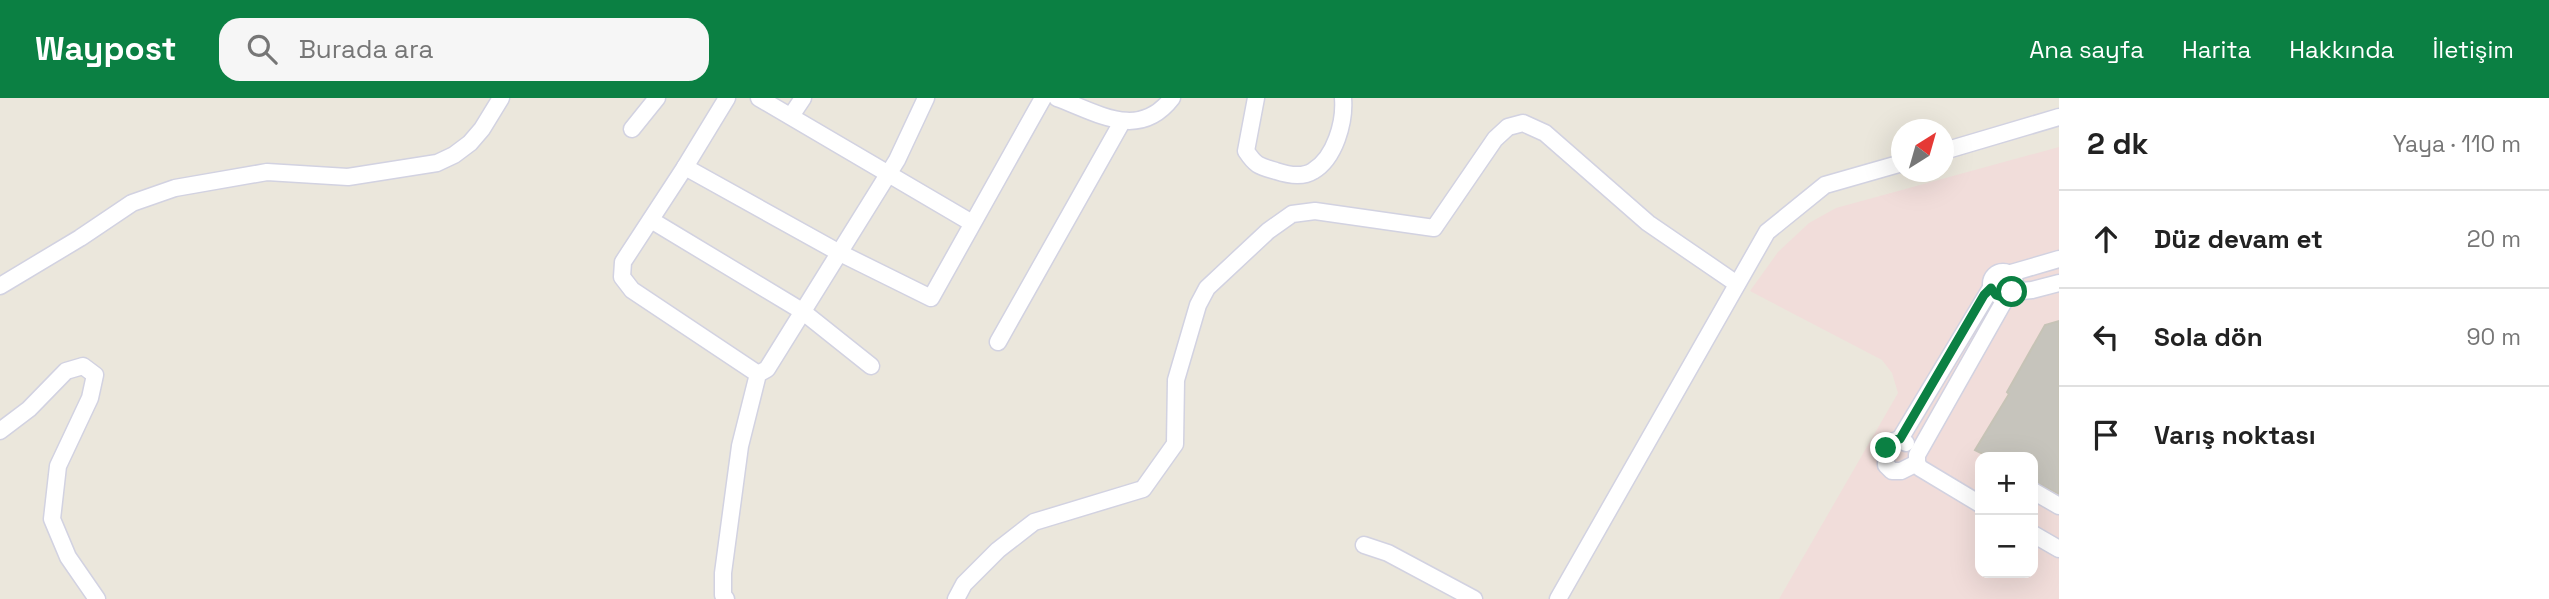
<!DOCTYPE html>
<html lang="tr">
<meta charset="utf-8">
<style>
:root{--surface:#fff;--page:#f6f6f6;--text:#222;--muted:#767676;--line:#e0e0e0;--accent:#0b8043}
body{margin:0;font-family:"Space Grotesk",sans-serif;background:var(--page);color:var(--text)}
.controls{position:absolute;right:21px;bottom:21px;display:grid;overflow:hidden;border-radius:14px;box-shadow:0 7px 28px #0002}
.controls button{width:63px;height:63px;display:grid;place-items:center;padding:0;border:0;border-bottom:2px solid var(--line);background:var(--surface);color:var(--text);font:35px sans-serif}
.compass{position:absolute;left:1891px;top:21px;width:63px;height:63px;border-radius:50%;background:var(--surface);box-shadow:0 7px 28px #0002;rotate:37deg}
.stop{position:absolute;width:21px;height:21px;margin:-16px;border:5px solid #0b8043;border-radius:50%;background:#fff}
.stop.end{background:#0b8043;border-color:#fff;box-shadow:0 2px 7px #0008}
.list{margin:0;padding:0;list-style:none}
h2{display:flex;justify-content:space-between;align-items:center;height:91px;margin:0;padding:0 28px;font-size:30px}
h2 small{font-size:23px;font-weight:400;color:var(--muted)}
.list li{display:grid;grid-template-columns:46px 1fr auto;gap:21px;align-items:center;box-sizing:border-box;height:98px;padding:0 28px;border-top:2px solid var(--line)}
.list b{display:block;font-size:26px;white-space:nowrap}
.list em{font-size:23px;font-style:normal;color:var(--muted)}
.icon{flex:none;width:38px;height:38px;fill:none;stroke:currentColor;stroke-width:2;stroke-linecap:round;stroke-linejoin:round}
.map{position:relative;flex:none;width:2059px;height:501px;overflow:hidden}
header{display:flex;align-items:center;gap:42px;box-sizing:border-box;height:98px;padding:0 35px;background:var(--accent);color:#fff}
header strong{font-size:33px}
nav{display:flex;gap:38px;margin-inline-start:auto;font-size:24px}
.search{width:490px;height:63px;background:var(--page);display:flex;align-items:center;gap:18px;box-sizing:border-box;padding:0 24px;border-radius:21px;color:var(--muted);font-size:26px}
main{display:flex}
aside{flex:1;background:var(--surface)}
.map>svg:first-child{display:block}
</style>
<header>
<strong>Waypost</strong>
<div class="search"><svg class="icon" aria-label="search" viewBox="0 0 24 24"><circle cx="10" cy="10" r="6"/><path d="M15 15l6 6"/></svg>Burada ara</div>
<nav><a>Ana sayfa</a><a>Harita</a><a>Hakkında</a><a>İletişim</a></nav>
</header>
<main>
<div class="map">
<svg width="2059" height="501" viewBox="0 0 2059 501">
<rect width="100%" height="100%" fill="#ebe7dc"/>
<path fill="#f1ddda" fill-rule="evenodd" d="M 2059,49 L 2059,501 L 1779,501 L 1898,295 L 1892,275 L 1882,262 L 1750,193 L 1778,154 L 1809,125 L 1836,110 ZM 1980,359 L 2033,359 L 2033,475 L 1980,475 Z"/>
<path fill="#c6c4bc" stroke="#c6c3b6" stroke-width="2" d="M 2059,223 L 2059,396 L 2033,383 L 2033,359 L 1989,359 L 1975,352 L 2009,296 L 2007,294 L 2045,227 Z"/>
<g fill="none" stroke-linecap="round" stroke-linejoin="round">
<g stroke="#d2d2e1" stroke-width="19">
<g id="minor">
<path d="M 727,0 L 685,69 L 623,164 L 622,179 L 632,192 L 758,276"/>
<path d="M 759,0 L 972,125"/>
<path d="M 1057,0 C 1098,15 1139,43 1172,0"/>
<path d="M 1256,0 L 1246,53 C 1256,68 1259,68 1276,73 C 1288,77 1302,80 1313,73 C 1335,60 1345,24 1343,0"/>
<path d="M 791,18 L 803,0"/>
<path d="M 632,31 L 657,0"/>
<path d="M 1944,53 L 2059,19"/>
<path d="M 685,69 L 838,154 L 931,200 L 1043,0"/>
<path d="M 651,122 L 802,213 L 871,268"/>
<circle cx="2003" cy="186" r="12"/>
<path d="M 2011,175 L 2059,161"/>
<path d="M 0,188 L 80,140 L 132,105 L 175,90 L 267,74 L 348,79 L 437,65 L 454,57 L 470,45 L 482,31 L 501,0"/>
<path d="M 2012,194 L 2032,192 L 2059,185"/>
<path d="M 998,244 L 1122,24"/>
<path d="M 0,333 L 29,311 L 66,273 L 83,268 L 95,277 L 90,300 L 58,368 L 52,421 L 68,459 L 97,501"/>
<path d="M 1900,341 L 1991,190"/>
<path d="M 1906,345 C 1896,339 1893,343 1886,350 L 1886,367 L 1892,373 L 1901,373 L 1917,365"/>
<path d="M 2033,393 L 2059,408"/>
<path d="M 1980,406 L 1920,370 L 1917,365 L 1917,357 L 2007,198"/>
<path d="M 2033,436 L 2059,451"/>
<path d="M 1364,447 L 1388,455 L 1474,501"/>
<path d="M 726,501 L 723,497 L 723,475 L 740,348 L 758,276 L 767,271 L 897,62 L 926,0"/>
<path d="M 956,501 L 964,486 L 998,452 L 1034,424 L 1143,391 L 1175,346 L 1176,282 L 1198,207 L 1207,190 L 1268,133 L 1292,116 L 1315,113 L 1434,130 L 1495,41 L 1508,29 L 1523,25 L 1545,35 L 1648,125 L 1737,186"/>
<path d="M 1558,501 L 1767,134 L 1825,87 L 1902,65"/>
</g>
</g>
<use href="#minor" stroke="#fff" stroke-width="16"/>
</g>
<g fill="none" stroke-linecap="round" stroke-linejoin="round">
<path stroke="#0b8043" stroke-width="9" d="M 1886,350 L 1894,342 L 1900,341 L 1984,197 L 1991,190 L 1996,197 L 2002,199 L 2012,194"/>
</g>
</svg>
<div class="controls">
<button>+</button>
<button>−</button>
</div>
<svg class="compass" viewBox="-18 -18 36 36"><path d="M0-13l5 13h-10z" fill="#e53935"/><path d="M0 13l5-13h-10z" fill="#767676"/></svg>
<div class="stop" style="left:2012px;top:194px"></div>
<div class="stop end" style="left:1886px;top:350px"></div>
</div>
<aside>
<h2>2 dk<small>Yaya · 110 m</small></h2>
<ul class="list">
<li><svg class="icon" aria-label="ahead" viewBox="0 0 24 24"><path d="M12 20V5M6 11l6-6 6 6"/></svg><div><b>Düz devam et</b></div><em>20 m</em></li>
<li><svg class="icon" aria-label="left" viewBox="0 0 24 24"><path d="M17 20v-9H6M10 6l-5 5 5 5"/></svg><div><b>Sola dön</b></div><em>90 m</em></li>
<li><svg class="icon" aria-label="arrive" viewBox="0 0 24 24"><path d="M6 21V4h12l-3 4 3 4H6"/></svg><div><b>Varış noktası</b></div></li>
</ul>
</aside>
</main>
